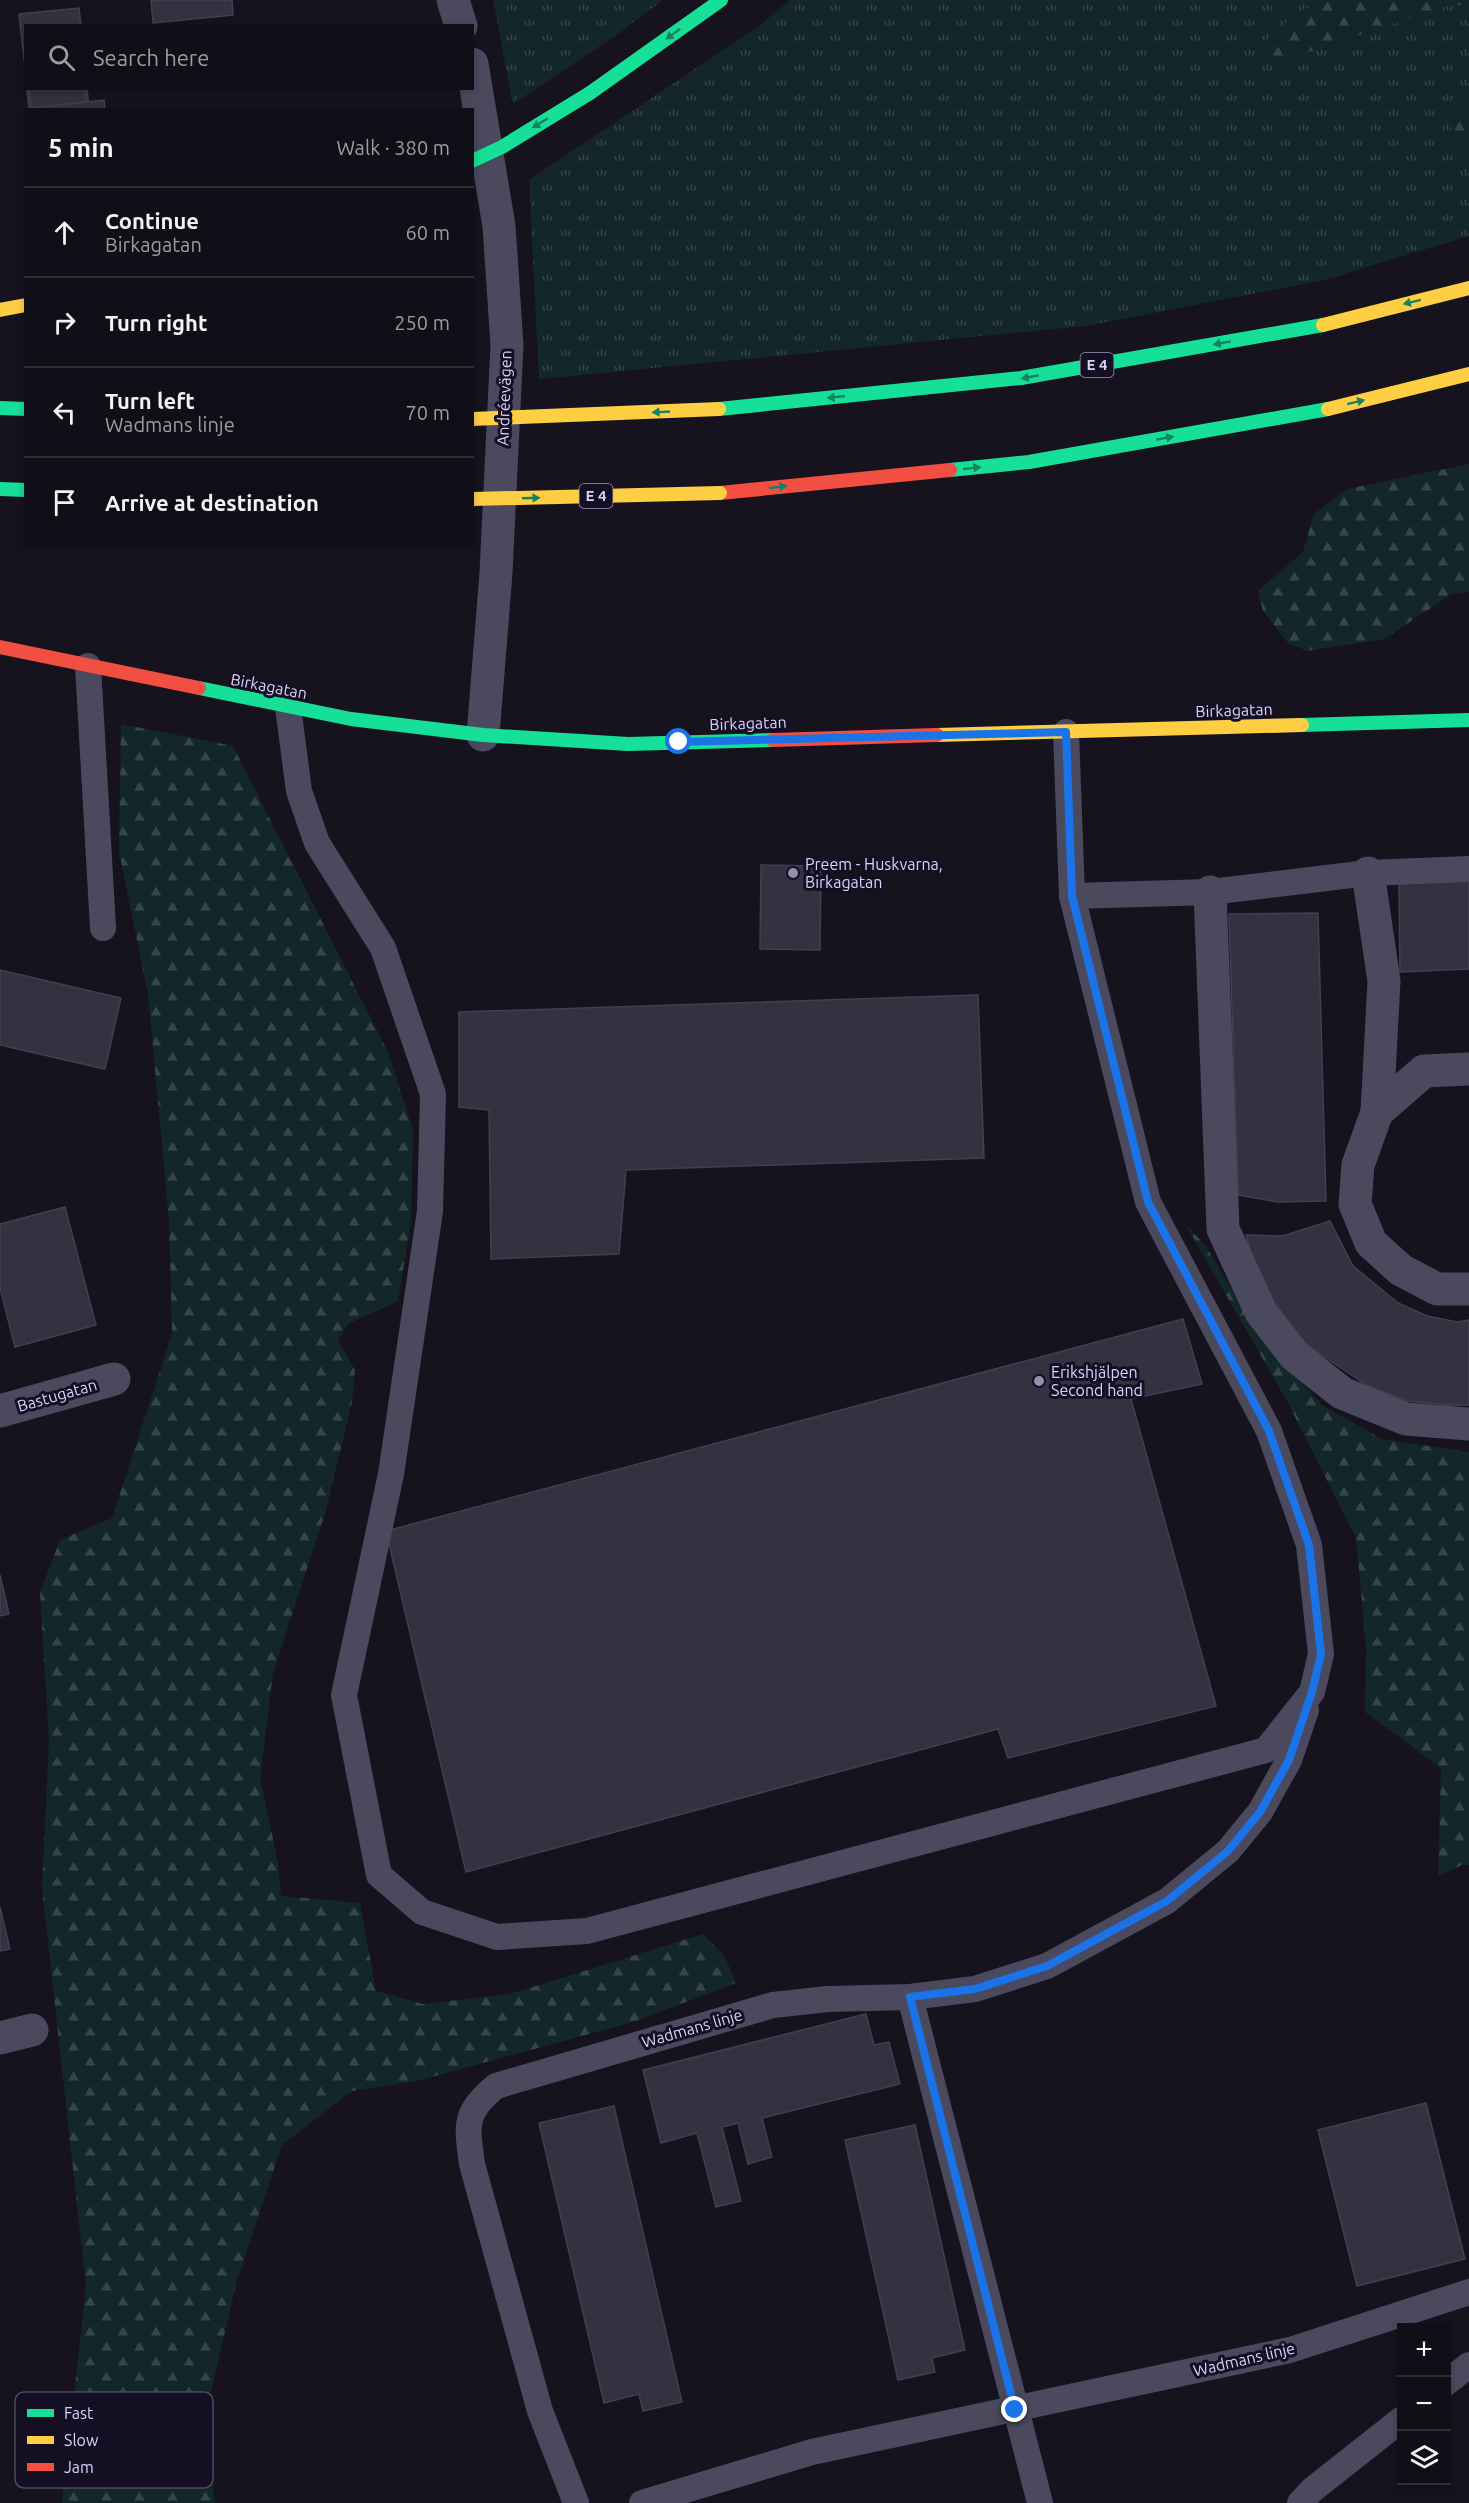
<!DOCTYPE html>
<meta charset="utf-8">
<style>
:root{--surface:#100e16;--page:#1e1c23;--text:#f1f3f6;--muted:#9c9ca1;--line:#302e35}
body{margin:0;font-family:Ubuntu,sans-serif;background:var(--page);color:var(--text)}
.controls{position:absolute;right:18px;bottom:18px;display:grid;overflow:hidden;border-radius:0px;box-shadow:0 3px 9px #0003}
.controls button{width:54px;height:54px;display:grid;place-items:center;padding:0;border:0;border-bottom:2px solid var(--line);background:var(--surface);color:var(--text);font:30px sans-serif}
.stop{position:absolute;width:18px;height:18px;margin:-14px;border:4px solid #1a73e8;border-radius:50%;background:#fff}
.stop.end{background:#1a73e8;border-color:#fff;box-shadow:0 2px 6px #0008}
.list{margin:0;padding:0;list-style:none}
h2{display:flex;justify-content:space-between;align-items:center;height:78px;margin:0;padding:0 24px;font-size:26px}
h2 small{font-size:20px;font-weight:400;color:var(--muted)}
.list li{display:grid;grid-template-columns:39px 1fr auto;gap:18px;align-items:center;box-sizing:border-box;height:90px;padding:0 24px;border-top:2px solid var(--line)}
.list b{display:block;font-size:22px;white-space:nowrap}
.list p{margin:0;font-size:20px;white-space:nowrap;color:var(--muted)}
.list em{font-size:20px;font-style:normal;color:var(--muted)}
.icon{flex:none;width:33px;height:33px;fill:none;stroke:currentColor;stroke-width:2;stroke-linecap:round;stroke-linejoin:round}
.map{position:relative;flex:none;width:1469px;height:2503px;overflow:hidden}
.search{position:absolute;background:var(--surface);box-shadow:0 3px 9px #0003;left:24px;top:24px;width:450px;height:66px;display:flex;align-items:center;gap:15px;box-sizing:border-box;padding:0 21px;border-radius:0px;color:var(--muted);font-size:22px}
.panel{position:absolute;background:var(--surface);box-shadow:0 3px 9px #0003;left:24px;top:108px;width:450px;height:438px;border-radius:0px}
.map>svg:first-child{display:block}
</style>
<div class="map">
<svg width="1469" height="2503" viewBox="0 0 1469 2503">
<defs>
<pattern id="grass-tufts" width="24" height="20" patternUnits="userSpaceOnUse" patternTransform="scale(1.5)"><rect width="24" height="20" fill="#132729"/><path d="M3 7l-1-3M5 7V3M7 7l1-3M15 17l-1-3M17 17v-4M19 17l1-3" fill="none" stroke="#354549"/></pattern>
<pattern id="forest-firs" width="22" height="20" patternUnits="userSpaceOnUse" patternTransform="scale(1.5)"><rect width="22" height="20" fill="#132729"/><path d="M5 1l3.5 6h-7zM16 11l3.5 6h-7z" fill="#354549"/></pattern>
</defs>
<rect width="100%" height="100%" fill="#16131e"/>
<g fill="url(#grass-tufts)">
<path d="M 493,0 L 663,0 L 618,34 L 513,104 Z"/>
<path d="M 790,0 L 1469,0 L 1469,236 L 1324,280 L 1086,326 L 539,379 L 529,180 L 759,26 Z"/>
</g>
<g fill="url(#forest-firs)">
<path d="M 1324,0 L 1469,0 L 1469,4 L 1448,6 L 1272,64 L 1263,47 L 1273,30 L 1307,8 Z"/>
<path d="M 1469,97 L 1469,147 L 1452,142 L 1451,122 Z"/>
<path d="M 1469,464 L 1469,592 L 1452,594 L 1384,639 L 1307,651 L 1288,643 L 1263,611 L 1258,591 L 1303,552 L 1314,514 L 1347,489 Z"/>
<path d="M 121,724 L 233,746 L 388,1052 L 413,1131 L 411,1223 L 398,1301 L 348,1324 L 338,1341 L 355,1370 L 352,1402 L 326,1510 L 273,1673 L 260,1778 L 278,1863 L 281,1896 L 360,1903 L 376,1991 L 423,2004 L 510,1994 L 703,1934 L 725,1957 L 736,1983 L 633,2022 L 417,2081 L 352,2091 L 282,2145 L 236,2284 L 204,2421 L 215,2503 L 62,2503 L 86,2286 L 42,1888 L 49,1740 L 40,1593 L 60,1540 L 112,1518 L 172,1334 L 169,1221 L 148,994 L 119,852 Z"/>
<path d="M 1186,1225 L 1206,1246 L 1256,1331 L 1322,1405 L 1382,1439 L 1469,1452 L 1469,1865 L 1462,1865 L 1438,1876 L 1441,1768 L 1365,1712 L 1366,1648 L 1356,1538 L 1288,1403 Z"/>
</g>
<g fill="#343140" stroke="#433e51" stroke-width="1.5">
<path d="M 151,0 L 232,0 L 233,15 L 153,23 Z"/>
<path d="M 79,8 L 81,26 L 26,26 L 26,76 L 19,14 Z"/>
<path d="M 27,88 L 87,88 L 89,110 L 29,110 Z"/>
<path d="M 29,88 L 85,88 L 86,102 L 31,108 Z"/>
<path d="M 104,100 L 105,110 L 53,110 L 52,106 Z"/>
<path d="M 761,865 L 821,866 L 820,950 L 760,949 Z"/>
<path d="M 1469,880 L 1469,969 L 1400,972 L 1399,882 Z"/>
<path d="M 1318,913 L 1326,1201 L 1277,1202 L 1238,1195 L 1229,914 Z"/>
<path d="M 0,970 L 121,998 L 105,1069 L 0,1045 Z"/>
<path d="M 978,995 L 984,1158 L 626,1170 L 619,1254 L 491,1259 L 489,1110 L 459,1107 L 459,1012 Z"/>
<path d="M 65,1207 L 96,1325 L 15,1347 L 0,1288 L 0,1224 Z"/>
<path d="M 1330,1221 L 1353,1266 L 1398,1303 L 1427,1316 L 1457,1322 L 1469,1320 L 1469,1405 L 1447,1405 L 1408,1401 L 1368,1386 L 1307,1345 L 1278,1310 L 1256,1273 L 1246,1235 L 1283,1236 Z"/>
<path d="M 1183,1319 L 1202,1384 L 1131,1399 L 1216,1706 L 1008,1758 L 998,1729 L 466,1872 L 386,1531 Z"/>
<path d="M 0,1575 L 9,1614 L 0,1616 Z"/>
<path d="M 0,1907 L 10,1949 L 0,1951 Z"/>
<path d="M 866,2014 L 874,2045 L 889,2042 L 900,2084 L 762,2118 L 772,2157 L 748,2164 L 738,2123 L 722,2127 L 741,2201 L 716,2207 L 697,2133 L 661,2143 L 643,2070 Z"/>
<path d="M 1426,2103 L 1465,2259 L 1357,2286 L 1318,2130 Z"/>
<path d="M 614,2106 L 682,2402 L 643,2411 L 639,2394 L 604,2403 L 539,2123 Z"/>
<path d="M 915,2125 L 965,2350 L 932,2358 L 935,2372 L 898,2380 L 845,2140 Z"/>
</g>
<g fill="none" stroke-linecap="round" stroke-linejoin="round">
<g stroke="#4b495d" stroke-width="26">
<path d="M 88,666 L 103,928"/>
<path d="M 288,707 L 299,791 L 317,843 L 383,948 L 433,1094 L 430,1211 L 391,1474 L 344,1695 L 379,1875 L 422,1912 L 497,1937 L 587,1931 L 1266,1750 L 1312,1692 L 1321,1654 L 1309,1545 L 1269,1431 L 1148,1202 L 1072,896 L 1066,732"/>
<path d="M 1072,896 L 1210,892 L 1368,873 L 1469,869"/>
<path d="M 910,1997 L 1040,2503"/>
<path d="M 1446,2383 L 1469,2365"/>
<path d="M 576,2503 L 540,2411 L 472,2164 C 467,2125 463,2113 496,2086 L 773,2005 L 828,1999 L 910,1997 L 975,1989 L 1047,1966 L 1167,1901 L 1228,1851 L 1260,1812 L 1289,1760 L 1306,1710"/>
<path d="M 642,2503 L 812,2452 L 1290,2350 L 1469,2292"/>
<path d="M 1300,2503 L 1312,2490 L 1402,2419"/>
</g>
<g stroke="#4b495d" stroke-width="33">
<path d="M 453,0 L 461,26"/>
<path d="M 472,64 L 499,226 L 507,345 L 496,573 L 483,735"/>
<path d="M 1368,873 L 1384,981 L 1377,1112 L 1358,1165 L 1355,1204 L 1371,1243 L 1401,1270 L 1437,1289 L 1469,1289"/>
<path d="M 1210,892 L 1223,1229 L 1261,1312 L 1294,1355 L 1342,1393 L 1406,1419 L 1469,1424"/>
<path d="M 1377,1112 L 1424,1071 L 1469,1069"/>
<path d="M 0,1411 L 114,1379"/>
<path d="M 0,2038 L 32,2030"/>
</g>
<g stroke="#16e098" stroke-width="14">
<path d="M 590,93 L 721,0"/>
<path d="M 0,408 L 26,409"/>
<path d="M 719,409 L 1021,378 L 1323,325"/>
<path d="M 950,470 L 1029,462 L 1328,409"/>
<path d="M 0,489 L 26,490"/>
<path d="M 199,688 L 351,719 L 483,735 L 628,744 L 773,740"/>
<path d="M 1302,725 L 1469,720"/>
</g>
<g stroke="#ffcf43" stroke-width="14">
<path d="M 0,310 L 26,305"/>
<path d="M 1323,325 L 1469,288"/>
<path d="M 1328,409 L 1469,374"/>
<path d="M 937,735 L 1302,725"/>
</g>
<g stroke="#f24e42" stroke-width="14">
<path d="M 720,493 L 950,470"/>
<path d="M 0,647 L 199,688"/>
<path d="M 773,740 L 937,735"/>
</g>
<path stroke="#16e098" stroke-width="14" d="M 472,161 L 502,147 L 590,93"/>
<g stroke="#ffcf43" stroke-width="14">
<path d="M 472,419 L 719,409"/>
<path d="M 472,499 L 720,493"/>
</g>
</g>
<defs><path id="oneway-solid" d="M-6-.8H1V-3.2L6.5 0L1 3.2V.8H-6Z" transform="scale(1.5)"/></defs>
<g fill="#158263">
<use href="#oneway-solid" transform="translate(673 34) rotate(144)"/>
<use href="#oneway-solid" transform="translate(540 123) rotate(149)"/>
<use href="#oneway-solid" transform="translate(1412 302) rotate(166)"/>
<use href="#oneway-solid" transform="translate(1222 343) rotate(170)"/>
<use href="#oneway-solid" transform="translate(1030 377) rotate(170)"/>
<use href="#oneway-solid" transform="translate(836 397) rotate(174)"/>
<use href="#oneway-solid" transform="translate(1356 402) rotate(-14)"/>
<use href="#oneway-solid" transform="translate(661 412) rotate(177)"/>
<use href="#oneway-solid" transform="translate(1165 438) rotate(-10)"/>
<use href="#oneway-solid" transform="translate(972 468) rotate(-6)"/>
<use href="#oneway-solid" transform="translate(778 487) rotate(-6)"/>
<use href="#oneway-solid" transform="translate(531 498) rotate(-2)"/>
</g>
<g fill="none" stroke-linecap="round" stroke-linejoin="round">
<path stroke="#1a73e8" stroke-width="8" d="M 679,742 L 1066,732 L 1072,896 L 1148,1202 L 1269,1431 L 1309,1545 L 1321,1654 L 1312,1692 L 1289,1760 L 1260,1812 L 1228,1851 L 1167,1901 L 1047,1966 L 975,1989 L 910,1997 L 1015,2410"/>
</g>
<g fill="#9590ae" stroke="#140f22" stroke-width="2">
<circle cx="793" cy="873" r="6"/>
<circle cx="1039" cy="1381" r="6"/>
</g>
<g text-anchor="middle" stroke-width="6" stroke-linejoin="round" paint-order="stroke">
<g fill="#140f22" stroke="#9f98bb" stroke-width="1.5">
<rect x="1080.5" y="353" width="33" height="24" rx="4.5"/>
<rect x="579.5" y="484" width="33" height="24" rx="4.5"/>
</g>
<g font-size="15" font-weight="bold" fill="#dad3fc">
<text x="1097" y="370">E 4</text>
<text x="596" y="501">E 4</text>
</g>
<g font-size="16" fill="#dad3fc" stroke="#140f22">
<text transform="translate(504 398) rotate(-88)" y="6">Andréevägen</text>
<text transform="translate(269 686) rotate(11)" y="6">Birkagatan</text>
<text transform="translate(1234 710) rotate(-2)" y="6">Birkagatan</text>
<text transform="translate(748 723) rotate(-2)" y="6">Birkagatan</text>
<text transform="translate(57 1395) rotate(-16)" y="6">Bastugatan</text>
<text transform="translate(692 2028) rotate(-16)" y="6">Wadmans linje</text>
<text transform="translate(1244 2359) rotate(-13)" y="6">Wadmans linje</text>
</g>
<g font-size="16" fill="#dad3fc" stroke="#140f22" text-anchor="start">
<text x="805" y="870">Preem - Huskvarna,<tspan x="805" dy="18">Birkagatan</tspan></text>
<text x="1051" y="1378">Erikshjälpen<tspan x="1051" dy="18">Second hand</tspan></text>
</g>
</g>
<rect x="15" y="2392" width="198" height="96" rx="9" fill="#140f22" stroke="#4f4a63" stroke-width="1.5"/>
<rect x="27" y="2409" width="27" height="8" fill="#16e098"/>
<rect x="27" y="2436" width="27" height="8" fill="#ffcf43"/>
<rect x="27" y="2463" width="27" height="8" fill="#f24e42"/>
<g font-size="16" fill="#dad3fc">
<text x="64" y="2419">Fast</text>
<text x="64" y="2446">Slow</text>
<text x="64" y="2473">Jam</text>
</g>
</svg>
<div class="controls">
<button>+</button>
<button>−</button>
<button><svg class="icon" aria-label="layers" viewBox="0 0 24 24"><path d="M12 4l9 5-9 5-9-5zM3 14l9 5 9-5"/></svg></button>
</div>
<div class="stop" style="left:679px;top:742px"></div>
<div class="stop end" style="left:1015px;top:2410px"></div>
<div class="search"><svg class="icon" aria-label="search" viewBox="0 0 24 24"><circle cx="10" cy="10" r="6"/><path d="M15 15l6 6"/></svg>Search here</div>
<section class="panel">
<h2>5 min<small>Walk · 380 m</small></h2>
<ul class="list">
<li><svg class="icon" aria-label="ahead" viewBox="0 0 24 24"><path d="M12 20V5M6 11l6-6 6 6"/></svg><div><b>Continue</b><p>Birkagatan</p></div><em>60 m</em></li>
<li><svg class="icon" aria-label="right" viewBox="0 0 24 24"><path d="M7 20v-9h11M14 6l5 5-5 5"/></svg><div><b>Turn right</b></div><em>250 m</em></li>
<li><svg class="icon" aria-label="left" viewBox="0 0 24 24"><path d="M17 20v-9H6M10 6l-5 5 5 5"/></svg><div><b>Turn left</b><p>Wadmans linje</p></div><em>70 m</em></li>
<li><svg class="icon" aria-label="arrive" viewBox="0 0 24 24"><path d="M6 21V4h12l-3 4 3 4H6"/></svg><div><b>Arrive at destination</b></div></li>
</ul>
</section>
</div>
